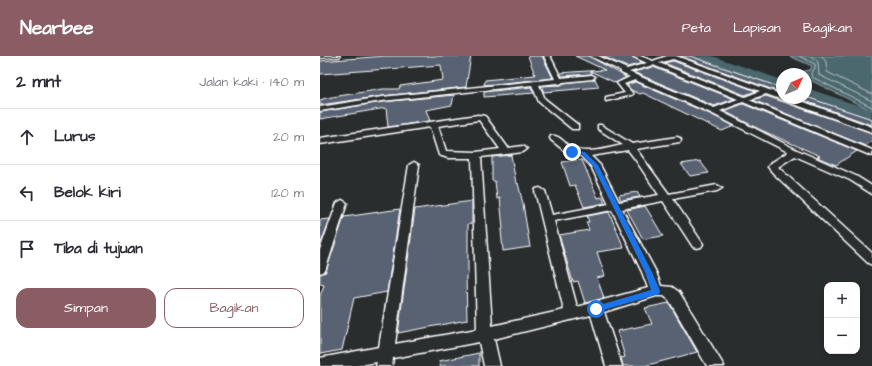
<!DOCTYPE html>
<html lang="id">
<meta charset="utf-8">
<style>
:root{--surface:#fff;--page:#f7f7f7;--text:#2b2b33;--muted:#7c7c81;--line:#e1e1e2;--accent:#8a5d65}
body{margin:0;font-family:"Architects Daughter",sans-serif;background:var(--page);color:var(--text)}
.controls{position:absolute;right:12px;bottom:12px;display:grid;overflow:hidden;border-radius:8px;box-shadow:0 2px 6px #0003}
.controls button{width:36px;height:36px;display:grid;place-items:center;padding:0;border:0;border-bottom:1px solid var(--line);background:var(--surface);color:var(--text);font:20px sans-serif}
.compass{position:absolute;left:456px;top:12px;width:36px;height:36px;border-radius:50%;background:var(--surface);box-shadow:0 2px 6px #0003;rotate:46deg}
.stop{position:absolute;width:12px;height:12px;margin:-9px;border:3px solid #1a73e8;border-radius:50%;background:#fff}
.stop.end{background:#1a73e8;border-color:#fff;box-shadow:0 1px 4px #0008}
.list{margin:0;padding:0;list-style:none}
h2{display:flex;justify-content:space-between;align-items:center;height:52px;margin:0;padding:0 16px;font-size:17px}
h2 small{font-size:13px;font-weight:400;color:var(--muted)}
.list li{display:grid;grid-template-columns:26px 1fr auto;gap:12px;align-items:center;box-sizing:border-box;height:56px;padding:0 16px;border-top:1px solid var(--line)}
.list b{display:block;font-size:15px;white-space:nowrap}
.list em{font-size:13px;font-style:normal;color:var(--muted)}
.actions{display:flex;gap:8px;padding:12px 16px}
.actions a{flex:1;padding:9px 0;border:1px solid var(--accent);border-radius:12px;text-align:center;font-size:14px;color:var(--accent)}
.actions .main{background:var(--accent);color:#fff}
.icon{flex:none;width:22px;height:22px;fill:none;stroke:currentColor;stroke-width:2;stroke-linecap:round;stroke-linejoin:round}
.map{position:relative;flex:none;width:552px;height:310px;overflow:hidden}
header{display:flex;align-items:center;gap:24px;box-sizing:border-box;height:56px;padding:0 20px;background:var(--accent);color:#fff}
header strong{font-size:19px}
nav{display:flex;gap:22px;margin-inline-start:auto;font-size:14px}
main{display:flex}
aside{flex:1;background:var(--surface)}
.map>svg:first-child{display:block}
</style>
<header>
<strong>Nearbee</strong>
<nav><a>Peta</a><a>Lapisan</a><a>Bagikan</a></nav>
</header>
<main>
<aside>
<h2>2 mnt<small>Jalan kaki · 140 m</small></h2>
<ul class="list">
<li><svg class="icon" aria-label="ahead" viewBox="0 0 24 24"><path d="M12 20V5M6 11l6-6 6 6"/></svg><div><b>Lurus</b></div><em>20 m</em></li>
<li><svg class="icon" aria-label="left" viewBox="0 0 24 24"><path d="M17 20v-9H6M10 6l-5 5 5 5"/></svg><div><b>Belok kiri</b></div><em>120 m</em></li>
<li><svg class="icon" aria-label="arrive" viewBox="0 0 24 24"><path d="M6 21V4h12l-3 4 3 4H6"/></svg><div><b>Tiba di tujuan</b></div></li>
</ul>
<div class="actions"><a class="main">Simpan</a><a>Bagikan</a></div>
</aside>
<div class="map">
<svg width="552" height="310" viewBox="0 0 552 310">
<rect width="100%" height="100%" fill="#2a2d2e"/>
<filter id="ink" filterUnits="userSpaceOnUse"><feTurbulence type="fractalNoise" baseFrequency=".025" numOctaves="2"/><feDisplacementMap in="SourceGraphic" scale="8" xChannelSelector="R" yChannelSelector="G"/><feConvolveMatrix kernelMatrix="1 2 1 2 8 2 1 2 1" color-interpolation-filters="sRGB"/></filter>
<g filter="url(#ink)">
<path fill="#4b686e" stroke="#93a4a8" d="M 469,0 L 552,0 L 552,55 L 486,22 L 486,18 L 474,17 L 490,14 L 492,10 Z"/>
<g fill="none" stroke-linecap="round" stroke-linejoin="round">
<g stroke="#b7c3c5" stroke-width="1">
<path d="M 479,0 L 495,8 L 495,12 L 491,18 L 492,21 L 552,51"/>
<path d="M 491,0 L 498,6 L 499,19 L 552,45"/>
<path d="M 502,0 L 506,6 L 507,16 L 552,38"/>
</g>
<g fill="#4b686e" fill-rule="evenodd">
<path d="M 372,0 L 392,0 L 462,24 L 462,34 L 374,3 Z"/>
<path d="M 486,32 L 552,54 L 552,65 L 485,42 Z"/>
</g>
</g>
<g fill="#586273" stroke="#fff">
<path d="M 66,0 L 151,0 L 146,31 L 62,40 L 0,49 L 0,44 L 6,42 L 63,33 L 79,33 L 80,30 L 123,24 L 121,9 L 0,18 L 0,5 Z"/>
<path d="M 208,0 L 222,0 L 233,22 L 164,29 L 165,24 L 215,19 Z"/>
<path d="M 255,0 L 269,0 L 306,21 L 296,27 L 270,15 L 272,18 L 242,20 L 240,17 L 252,16 L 285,14 Z"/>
<path d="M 282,0 L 311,0 L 323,7 L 307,11 Z"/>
<path d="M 360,0 L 370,0 L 462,32 L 462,37 Z"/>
<path d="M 353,5 L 436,35 L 425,39 L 344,7 Z"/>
<path d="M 333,11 L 414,43 L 394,50 L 313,16 Z"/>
<path d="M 275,23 L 279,31 L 224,36 L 221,30 L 241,29 L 244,27 Z"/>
<path d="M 315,26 L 390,58 L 414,70 L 402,75 L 323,37 L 320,38 L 311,34 L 307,29 Z"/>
<path d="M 211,31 L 214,37 L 164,41 L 164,36 Z"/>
<path d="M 134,39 L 132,49 L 106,54 L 110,65 L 68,71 L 66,52 L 0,63 L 0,56 L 62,46 Z"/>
<path d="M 446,40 L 552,77 L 552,85 L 545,90 L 433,44 Z"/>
<path d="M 486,41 L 552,63 L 552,69 L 477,42 L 486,42 Z"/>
<path d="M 423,48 L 537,95 L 516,109 L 497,101 L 500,100 L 441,74 L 404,55 Z"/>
<path d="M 191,99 L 196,127 L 198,127 L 203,148 L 210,191 L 183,195 L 181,174 L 183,173 L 180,142 L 177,143 L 175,125 L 172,125 L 172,101 Z"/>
<path d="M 262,104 L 278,142 L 282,141 L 285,147 L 264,151 L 255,129 L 250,130 L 242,106 Z"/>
<path d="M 380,105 L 389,117 L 370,120 L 361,108 Z"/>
<path d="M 317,136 L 320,141 L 301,144 L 299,139 Z"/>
<path d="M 152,145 L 152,167 L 148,168 L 148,219 L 146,220 L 147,264 L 78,277 L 95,153 Z"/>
<path d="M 325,150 L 327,153 L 343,180 L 323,183 L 307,154 Z"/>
<path d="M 80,153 L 67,236 L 34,242 L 22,294 L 0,298 L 0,240 L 4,229 L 0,228 L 0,218 L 6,215 L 24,161 Z"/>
<path d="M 289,156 L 304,192 L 277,196 L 285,220 L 277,222 L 284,242 L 265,247 L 258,225 L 253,226 L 239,179 L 269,174 L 266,166 L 269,166 L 267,160 Z"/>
<path d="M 10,163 L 0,190 L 0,164 Z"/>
<path d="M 349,247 L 377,296 L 324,310 L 303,310 L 301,302 L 305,301 L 297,275 L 332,268 L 325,252 Z"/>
<path d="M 159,297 L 159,310 L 120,310 L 119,305 Z"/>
</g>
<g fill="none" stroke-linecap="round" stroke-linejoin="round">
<g stroke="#fff" stroke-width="2.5">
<path id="service" d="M 0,0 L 20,0 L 19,1 L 0,2 Z"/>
</g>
<g stroke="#fff" stroke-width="3">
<g id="minor">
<path d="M 224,0 L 230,0 L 241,22 L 272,19 L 275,21 L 272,23 L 243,26 L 240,28 L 237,27 L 219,29 L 225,43 L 258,69 L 258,73 L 252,73 L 219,46 L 212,29 L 62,45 L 0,55 L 0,51 L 62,41 L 235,23 Z"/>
<path d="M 270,0 L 278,0 L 307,13 L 327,7 L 312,0 L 320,0 L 333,5 L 347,0 L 356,0 L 449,34 L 462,39 L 462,42 L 473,42 L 552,71 L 552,76 L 446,38 L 429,44 L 552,94 L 552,100 L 423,46 L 400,55 L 477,94 L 536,120 L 552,130 L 552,138 L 530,124 L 475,100 L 458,111 L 552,197 L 552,209 L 548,207 L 453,117 L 448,111 L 451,107 L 468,96 L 391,57 L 315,24 L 304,28 L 313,38 L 311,39 L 286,45 L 286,41 L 305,37 L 297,27 L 310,21 L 301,17 L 301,15 ZM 353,3 L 440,35 L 425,41 L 339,7 ZM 333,9 L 418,43 L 394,52 L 309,16 Z"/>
<path d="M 158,59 L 165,60 L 188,92 L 203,90 L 207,93 L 203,96 L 161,101 L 172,270 L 244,254 L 215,135 L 216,133 L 220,132 L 225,135 L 232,159 L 289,148 L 271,110 L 261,100 L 246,96 L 231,84 L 230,82 L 231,80 C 240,78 245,89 252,92 C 267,99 288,92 303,89 L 278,73 L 278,69 L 281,69 L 312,88 L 357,81 L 360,82 L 361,84 L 360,86 L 316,93 L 349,138 L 397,129 L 402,132 L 397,135 L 353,143 L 383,188 L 381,191 L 377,192 L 373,191 L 343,145 L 302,153 L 336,216 L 341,230 L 352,231 L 359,236 L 404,310 L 387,310 L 349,244 L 344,240 L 336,240 L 284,256 L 302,310 L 286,310 L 271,259 L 174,283 L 180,310 L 164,310 L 159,286 L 73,302 L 72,310 L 56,310 L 57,306 L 35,310 L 0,310 L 0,302 L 59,291 L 89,109 L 94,106 L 99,109 L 75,288 L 157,273 L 152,102 L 128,102 L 119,99 L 110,71 L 0,88 L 0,82 ZM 159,64 L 180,93 L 156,96 L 126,95 L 118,70 ZM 308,94 L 315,103 L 339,139 L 299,146 L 280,109 L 271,100 ZM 292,154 L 322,216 L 328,232 L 257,251 L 234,165 Z"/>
<path d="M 22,144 L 27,147 L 6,212 L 5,215 L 0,217 L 0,194 L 17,147 Z"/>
</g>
</g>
<use href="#service" fill="#2a2d2e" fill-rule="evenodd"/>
<use href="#minor" fill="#2a2d2e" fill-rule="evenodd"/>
</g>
</g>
<path fill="#1a73e8" d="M 252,94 L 265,96 L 278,109 L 332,216 L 340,235 L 339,238 L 276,256 L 273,255 L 272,253 L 273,251 L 331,234 L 325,216 L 273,110 L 262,99 L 250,97 L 250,94 Z"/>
</svg>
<div class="controls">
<button>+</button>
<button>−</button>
</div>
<svg class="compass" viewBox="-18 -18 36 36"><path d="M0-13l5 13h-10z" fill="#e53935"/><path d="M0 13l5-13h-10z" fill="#7c7c81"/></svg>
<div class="stop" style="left:276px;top:253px"></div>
<div class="stop end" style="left:252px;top:96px"></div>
</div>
</main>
